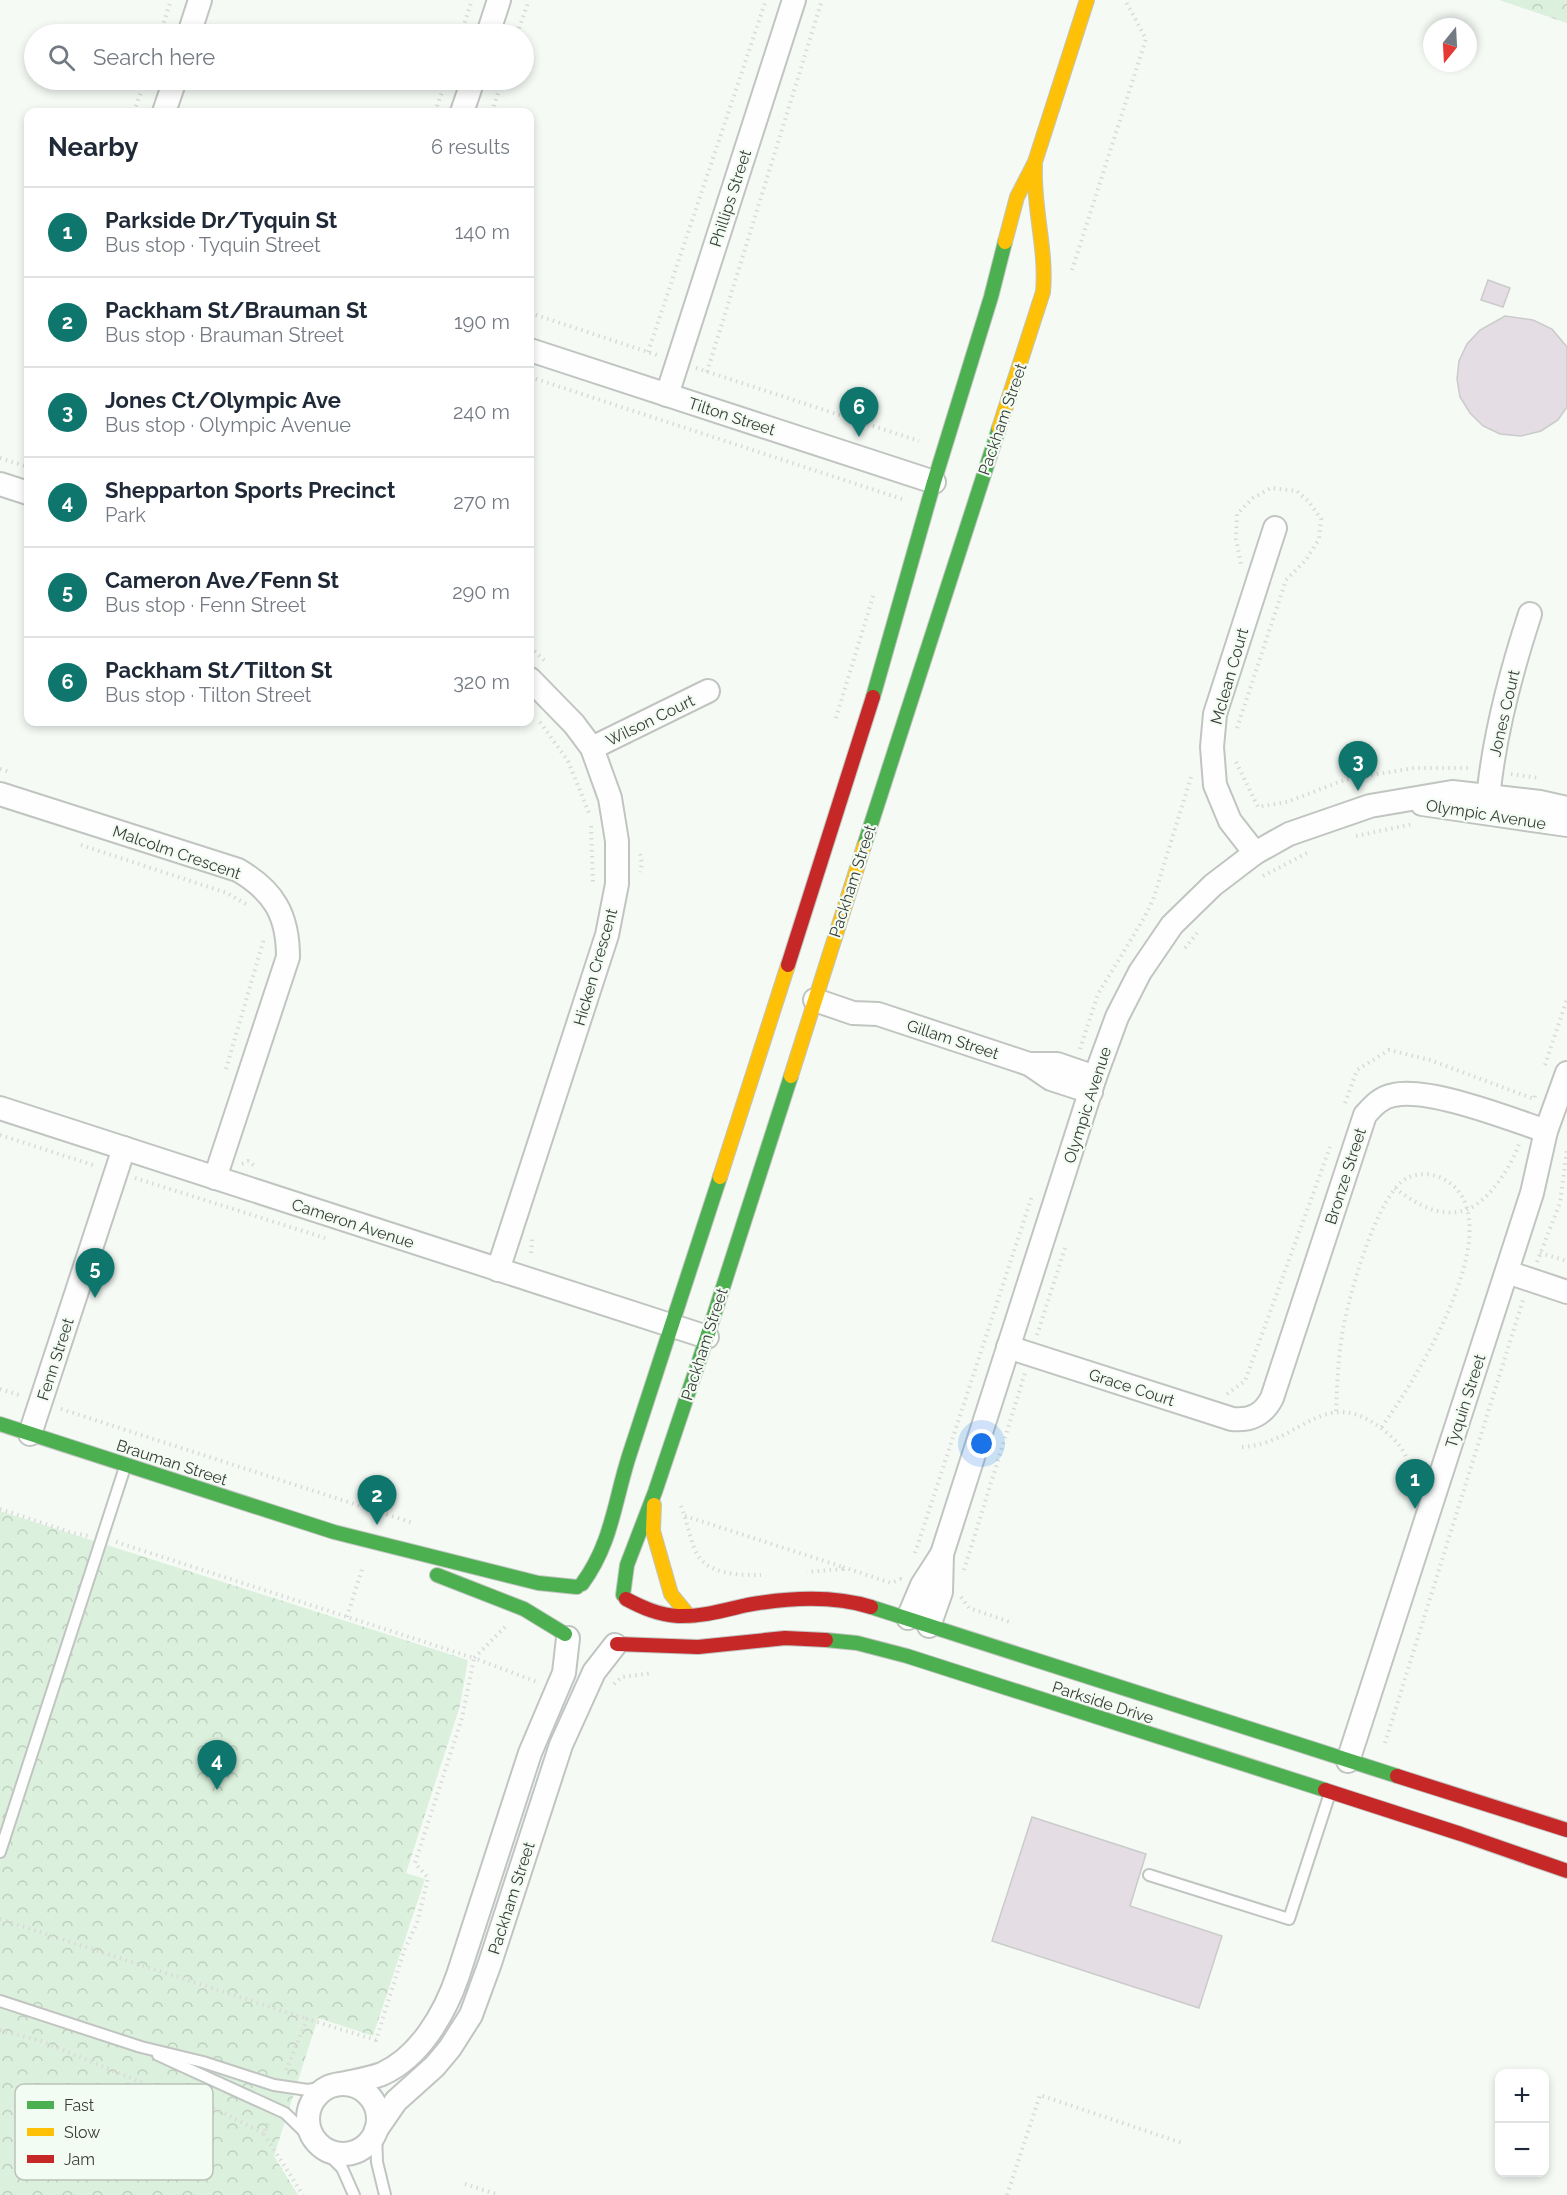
<!DOCTYPE html>
<meta charset="utf-8">
<style>
:root{--surface:#fff;--page:#f2f2f3;--text:#1f2937;--muted:#747a83;--line:#e0e1e3;--accent:#0f766e}
body{margin:0;font-family:Raleway,sans-serif;background:var(--page);color:var(--text)}
.controls{position:absolute;right:18px;bottom:18px;display:grid;overflow:hidden;border-radius:12px;box-shadow:0 3px 9px #0003}
.controls button{width:54px;height:54px;display:grid;place-items:center;padding:0;border:0;border-bottom:2px solid var(--line);background:var(--surface);color:var(--text);font:30px sans-serif}
.compass{position:absolute;left:1423px;top:18px;width:54px;height:54px;border-radius:50%;background:var(--surface);box-shadow:0 3px 9px #0003;rotate:198deg}
.you{position:absolute;left:982px;top:1444px;width:21px;height:21px;margin:-15px;border:4px solid #fff;border-radius:50%;background:#1a73e8;box-shadow:0 0 0 9px #1a73e833}
.badge{display:grid;place-items:center;width:39px;height:39px;border-radius:50%;background:var(--accent);color:#fff;font-size:20px;font-weight:700}
.pin{position:absolute;translate:-50% -50px;filter:drop-shadow(0 2px 3px #0008)}
.pin::after{content:'';position:absolute;top:32px;width:21px;height:18px;background:inherit;clip-path:polygon(0 0,100% 0,50% 100%)}
.list{margin:0;padding:0;list-style:none}
h2{display:flex;justify-content:space-between;align-items:center;height:78px;margin:0;padding:0 24px;font-size:26px}
h2 small{font-size:20px;font-weight:400;color:var(--muted)}
.list li{display:grid;grid-template-columns:39px 1fr auto;gap:18px;align-items:center;box-sizing:border-box;height:90px;padding:0 24px;border-top:2px solid var(--line)}
.list b{display:block;font-size:22px;white-space:nowrap}
.list p{margin:0;font-size:20px;white-space:nowrap;color:var(--muted)}
.list em{font-size:20px;font-style:normal;color:var(--muted)}
.icon{flex:none;width:33px;height:33px;fill:none;stroke:currentColor;stroke-width:2;stroke-linecap:round;stroke-linejoin:round}
.map{position:relative;flex:none;width:1567px;height:2195px;overflow:hidden}
.search{position:absolute;background:var(--surface);box-shadow:0 3px 9px #0003;left:24px;top:24px;width:510px;height:66px;display:flex;align-items:center;gap:15px;box-sizing:border-box;padding:0 21px;border-radius:33px;color:var(--muted);font-size:22px}
.panel{position:absolute;background:var(--surface);box-shadow:0 3px 9px #0003;left:24px;top:108px;width:510px;height:618px;border-radius:12px}
.map>svg:first-child{display:block}
</style>
<div class="map">
<svg width="1567" height="2195" viewBox="0 0 1567 2195">
<defs>
<pattern id="park-crowns" width="20" height="18" patternUnits="userSpaceOnUse" patternTransform="scale(1.5)"><rect width="20" height="18" fill="#dcf1dd"/><path d="M2 6a3 3 0 1 1 6 0M12 15a3 3 0 1 1 6 0" fill="none" stroke="#bed0be"/></pattern>
</defs>
<rect width="100%" height="100%" fill="#f5faf5"/>
<g fill="url(#park-crowns)">
<path d="M 1499,0 L 1567,0 L 1567,23 Z"/>
<path d="M 0,1511 L 468,1660 L 460,1706 L 406,1873 L 425,1879 L 373,2036 L 318,2018 L 274,2156 L 298,2195 L 0,2195 Z"/>
</g>
<g fill="#e4dde4" stroke="#cacbca" stroke-width="1.5">
<path d="M 1488,280 L 1510,288 L 1503,307 L 1481,300 Z"/>
<path d="M 1505,316 L 1533,320 L 1552,329 L 1567,347 L 1567,407 L 1558,420 L 1541,431 L 1521,436 L 1500,434 L 1483,426 L 1470,413 L 1460,397 L 1457,379 L 1459,361 L 1467,344 L 1480,330 Z"/>
<path d="M 1032,1817 L 1146,1854 L 1130,1906 L 1222,1936 L 1199,2008 L 992,1941 Z"/>
</g>
<g fill="none" stroke-linecap="round" stroke-linejoin="round">
<g stroke="#c1c5c1" stroke-width="14">
<g id="lane">
<path d="M 0,1852 L 125,1467"/>
<path d="M 1149,1875 L 1289,1919 L 1330,1793"/>
<path d="M 0,2001 L 141,2047 L 203,2062 L 274,2085 L 308,2090 L 330,2086"/>
<path d="M 158,2055 L 285,2113 L 315,2142"/>
<path d="M 376,2132 L 377,2162 L 385,2195"/>
<path d="M 320,2146 L 342,2168 L 354,2195"/>
</g>
</g>
<g stroke="#c1c5c1" stroke-width="26">
<g id="street">
<path d="M 189,34 L 200,0"/>
<path d="M 488,34 L 499,0"/>
<path d="M 164,112 L 175,80"/>
<path d="M 462,112 L 473,80"/>
<path d="M 530,350 L 934,482"/>
<path d="M 667,395 L 794,0"/>
<path d="M 0,484 L 28,493"/>
<path d="M 592,748 L 708,691"/>
<path d="M 0,794 L 238,870 C 274,891 288,915 288,957 L 215,1178"/>
<path d="M 1422,804 L 1567,825"/>
<path d="M 1487,813 C 1491,746 1509,678 1530,614"/>
<path d="M 1255,853 L 1230,821 L 1215,785 L 1212,747 L 1215,714 L 1275,528"/>
<path d="M 815,1000 L 853,1013 L 878,1014 L 1029,1064 L 1051,1079 L 1091,1092"/>
<path d="M 1029,1064 L 1057,1064 L 1095,1077"/>
<path d="M 0,1108 L 707,1337"/>
<path d="M 498,1270 L 607,935 L 617,884 L 617,841 L 610,798 L 592,748 L 574,724 L 530,679"/>
<path d="M 1507,1272 L 1567,1292"/>
<path d="M 1008,1347 L 1232,1419 C 1251,1421 1263,1415 1272,1398 L 1365,1115 C 1373,1106 1381,1097 1394,1095 C 1429,1087 1510,1119 1546,1131"/>
<path d="M 30,1434 L 124,1148"/>
<path d="M 908,1618 L 922,1585 L 942,1554"/>
<path d="M 929,1626 L 941,1592 L 942,1554 L 1095,1077 L 1117,1017 L 1140,972 L 1172,925 L 1213,885 L 1255,853 L 1289,834 L 1370,806 L 1452,792 L 1540,802 L 1567,808"/>
<path d="M 1348,1761 L 1532,1193 L 1546,1131 L 1567,1073"/>
<circle cx="343" cy="2119" r="35"/>
<path d="M 341,2084 C 354,2081 369,2079 382,2074 C 420,2057 445,2013 458,1975 L 530,1753 L 564,1673 L 568,1638"/>
<path d="M 376,2130 L 396,2101 L 435,2066 L 450,2048 L 471,2015 L 490,1963 L 561,1745 L 594,1672 L 615,1645"/>
</g>
</g>
<g stroke="#c1c5c1" stroke-width="16">
<g id="fast">
<path d="M 873,697 L 934,482 L 991,297 L 1005,242"/>
<path d="M 864,846 L 999,428"/>
<path d="M 0,1424 L 334,1532 L 538,1583 L 577,1587"/>
<path d="M 437,1575 L 524,1609 L 565,1634"/>
<path d="M 582,1584 C 612,1543 614,1503 629,1456 C 660,1363 690,1270 720,1177"/>
<path d="M 623,1595 L 627,1565 L 655,1492 L 707,1337 L 791,1076"/>
<path d="M 871,1607 L 1397,1776"/>
<path d="M 826,1640 L 857,1643 L 907,1656 L 1325,1790"/>
</g>
</g>
<g stroke="#c1c5c1" stroke-width="16">
<g id="slow">
<path d="M 1005,242 L 1017,197 L 1035,162 L 1087,0"/>
<path d="M 999,428 L 1043,292 C 1047,250 1033,208 1035,166"/>
<path d="M 791,1076 L 864,846"/>
<path d="M 720,1177 L 788,965"/>
<path d="M 654,1505 L 653,1531 L 671,1594 L 689,1616"/>
</g>
</g>
<g stroke="#c1c5c1" stroke-width="16">
<g id="jam">
<path d="M 788,965 L 873,697"/>
<path d="M 626,1599 C 643,1608 659,1615 678,1616 C 701,1617 725,1610 747,1605 C 786,1598 833,1595 871,1607"/>
<path d="M 617,1644 L 698,1647 L 785,1638 L 826,1640"/>
<path d="M 1397,1776 L 1567,1830"/>
<path d="M 1325,1790 L 1461,1834 L 1567,1871"/>
</g>
</g>
<g stroke="#d9dad9" stroke-width="4" stroke-dasharray="1.5 4.5" stroke-linecap="butt">
<path d="M 160,34 L 171,0"/>
<path d="M 461,34 L 472,0"/>
<path d="M 517,34 L 529,0"/>
<path d="M 134,112 L 145,80"/>
<path d="M 435,112 L 446,80"/>
<path d="M 492,112 L 502,80"/>
<path d="M 1072,270 L 1146,39 L 1125,0"/>
<path d="M 530,313 L 660,356"/>
<path d="M 648,352 L 766,0"/>
<path d="M 696,368 L 919,441"/>
<path d="M 707,372 L 822,0"/>
<path d="M 530,377 L 902,499"/>
<path d="M 0,458 L 28,467"/>
<path d="M 530,647 L 546,662"/>
<path d="M 836,718 L 874,593"/>
<path d="M 540,722 L 568,761 L 589,813"/>
<path d="M 1237,728 L 1286,580 L 1306,560 L 1319,539 L 1321,519 L 1309,502 L 1297,491 L 1271,488 L 1253,498 L 1237,514 L 1236,539 L 1241,564"/>
<path d="M 1236,762 L 1258,807 L 1287,802 L 1347,779 L 1414,768 L 1471,768"/>
<path d="M 0,769 L 10,772"/>
<path d="M 1511,774 L 1539,778"/>
<path d="M 591,826 L 593,884"/>
<path d="M 1356,836 L 1413,824"/>
<path d="M 81,845 L 227,893 L 246,904"/>
<path d="M 640,854 L 642,864 L 640,872"/>
<path d="M 1263,876 L 1309,852"/>
<path d="M 1185,948 L 1197,933"/>
<path d="M 1080,1049 L 1098,994 L 1144,918 L 1153,900 L 1192,774"/>
<path d="M 1545,1065 L 1567,999"/>
<path d="M 226,1069 L 263,942 L 263,938"/>
<path d="M 1345,1103 L 1357,1070 L 1389,1050 L 1430,1060 L 1534,1099 L 1535,1095"/>
<path d="M 0,1135 L 96,1166"/>
<path d="M 242,1164 L 248,1161 L 256,1167"/>
<path d="M 135,1178 L 325,1238"/>
<path d="M 1395,1188 C 1414,1203 1442,1220 1468,1209 C 1490,1200 1512,1165 1519,1144"/>
<path d="M 531,1253 L 532,1239"/>
<path d="M 1540,1253 L 1567,1261"/>
<path d="M 1537,1262 L 1560,1203 L 1567,1150"/>
<path d="M 1037,1335 L 1066,1245"/>
<path d="M 0,1389 L 22,1396"/>
<path d="M 1227,1394 L 1245,1381 L 1330,1147"/>
<path d="M 61,1409 L 413,1523"/>
<path d="M 1336,1411 C 1337,1386 1338,1360 1342,1335 C 1347,1301 1377,1193 1407,1178 C 1421,1171 1438,1174 1450,1183 C 1511,1229 1413,1384 1381,1428"/>
<path d="M 1242,1447 C 1302,1444 1324,1381 1386,1432 C 1407,1449 1413,1468 1411,1493"/>
<path d="M 681,1506 C 687,1520 689,1537 696,1552 C 707,1575 739,1575 761,1575"/>
<path d="M 0,1509 L 73,1533 L 89,1536"/>
<path d="M 685,1516 L 843,1567 L 843,1569 L 807,1572"/>
<path d="M 116,1542 L 474,1658 L 462,1718 L 415,1863 L 428,1878 L 417,1923 L 404,1951 L 376,2040 L 307,2019 L 285,2073"/>
<path d="M 915,1553 L 1032,1196"/>
<path d="M 843,1567 L 891,1583 L 901,1579 L 902,1580"/>
<path d="M 964,1570 L 1025,1373"/>
<path d="M 961,1597 L 969,1608 L 1013,1623"/>
<path d="M 347,1617 L 363,1566"/>
<path d="M 505,1627 L 474,1658 L 537,1682"/>
<path d="M 614,1684 L 622,1677 L 652,1673"/>
<path d="M 1385,1743 L 1523,1300"/>
<path d="M 0,1919 L 307,2019"/>
<path d="M 0,2030 L 41,2041 L 167,2093 L 222,2112 L 264,2134 L 269,2120"/>
<path d="M 264,2134 L 303,2195"/>
<path d="M 465,2184 L 499,2195"/>
<path d="M 1007,2195 L 1040,2095 L 1182,2143"/>
</g>
<use href="#lane" stroke="#fefefe" stroke-width="10"/>
<use href="#street" stroke="#fefefe" stroke-width="22"/>
<use href="#fast" stroke="#4caf50" stroke-width="14"/>
<use href="#slow" stroke="#ffc107" stroke-width="14"/>
<use href="#jam" stroke="#c62828" stroke-width="14"/>
</g>
<g text-anchor="middle" stroke-width="4.5" stroke-linejoin="round" paint-order="stroke">
<g font-size="16" fill="#393c39" stroke="#f3fcf3">
<text transform="translate(730 198) rotate(-72)" y="6">Phillips Street</text>
<text transform="translate(732 416) rotate(18)" y="6">Tilton Street</text>
<text transform="translate(1002 419) rotate(-71)" y="6">Packham Street</text>
<text transform="translate(1229 676) rotate(-74)" y="6">Mclean Court</text>
<text transform="translate(1504 713) rotate(-77)" y="6">Jones Court</text>
<text transform="translate(650 720) rotate(-26)" y="6">Wilson Court</text>
<text transform="translate(1486 814) rotate(9)" y="6">Olympic Avenue</text>
<text transform="translate(177 852) rotate(19)" y="6">Malcolm Crescent</text>
<text transform="translate(852 881) rotate(-72)" y="6">Packham Street</text>
<text transform="translate(595 967) rotate(-74)" y="6">Hicken Crescent</text>
<text transform="translate(953 1039) rotate(18)" y="6">Gillam Street</text>
<text transform="translate(1087 1105) rotate(-72)" y="6">Olympic Avenue</text>
<text transform="translate(1345 1176) rotate(-72)" y="6">Bronze Street</text>
<text transform="translate(353 1223) rotate(18)" y="6">Cameron Avenue</text>
<text transform="translate(704 1344) rotate(-72)" y="6">Packham Street</text>
<text transform="translate(55 1359) rotate(-72)" y="6">Fenn Street</text>
<text transform="translate(1132 1387) rotate(18)" y="6">Grace Court</text>
<text transform="translate(1465 1401) rotate(-72)" y="6">Tyquin Street</text>
<text transform="translate(172 1462) rotate(18)" y="6">Brauman Street</text>
<text transform="translate(1103 1702) rotate(18)" y="6">Parkside Drive</text>
<text transform="translate(511 1898) rotate(-72)" y="6">Packham Street</text>
</g>
</g>
<rect x="15" y="2084" width="198" height="96" rx="9" fill="#f3fcf3" stroke="#bbc2bb" stroke-width="1.5"/>
<rect x="27" y="2101" width="27" height="8" fill="#4caf50"/>
<rect x="27" y="2128" width="27" height="8" fill="#ffc107"/>
<rect x="27" y="2155" width="27" height="8" fill="#c62828"/>
<g font-size="16" fill="#393c39">
<text x="64" y="2111">Fast</text>
<text x="64" y="2138">Slow</text>
<text x="64" y="2165">Jam</text>
</g>
</svg>
<div class="controls">
<button>+</button>
<button>−</button>
</div>
<svg class="compass" viewBox="-18 -18 36 36"><path d="M0-13l5 13h-10z" fill="#e53935"/><path d="M0 13l5-13h-10z" fill="#747a83"/></svg>
<div class="you"></div>
<div class="pin badge" style="left:1415px;top:1509px">1</div>
<div class="pin badge" style="left:377px;top:1525px">2</div>
<div class="pin badge" style="left:1358px;top:791px">3</div>
<div class="pin badge" style="left:217px;top:1790px">4</div>
<div class="pin badge" style="left:95px;top:1298px">5</div>
<div class="pin badge" style="left:859px;top:437px">6</div>
<div class="search"><svg class="icon" aria-label="search" viewBox="0 0 24 24"><circle cx="10" cy="10" r="6"/><path d="M15 15l6 6"/></svg>Search here</div>
<section class="panel">
<h2>Nearby<small>6 results</small></h2>
<ul class="list">
<li><span class="badge">1</span><div><b>Parkside Dr/Tyquin St</b><p>Bus stop · Tyquin Street</p></div><em>140 m</em></li>
<li><span class="badge">2</span><div><b>Packham St/Brauman St</b><p>Bus stop · Brauman Street</p></div><em>190 m</em></li>
<li><span class="badge">3</span><div><b>Jones Ct/Olympic Ave</b><p>Bus stop · Olympic Avenue</p></div><em>240 m</em></li>
<li><span class="badge">4</span><div><b>Shepparton Sports Precinct</b><p>Park</p></div><em>270 m</em></li>
<li><span class="badge">5</span><div><b>Cameron Ave/Fenn St</b><p>Bus stop · Fenn Street</p></div><em>290 m</em></li>
<li><span class="badge">6</span><div><b>Packham St/Tilton St</b><p>Bus stop · Tilton Street</p></div><em>320 m</em></li>
</ul>
</section>
</div>
